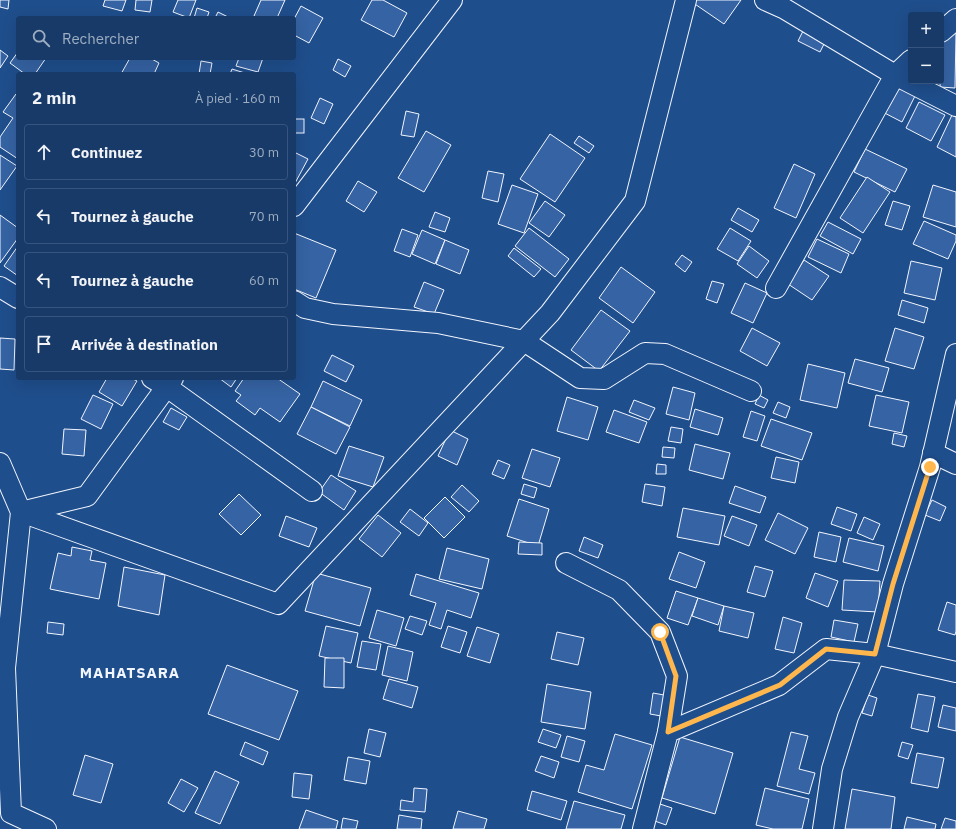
<!DOCTYPE html>
<html lang="fr">
<meta charset="utf-8">
<style>
:root{--surface:#173a69;--page:#244571;--text:#f1f3f6;--muted:#9eadc0;--line:#36547d}
body{margin:0;font-family:"IBM Plex Sans",sans-serif;background:var(--page);color:var(--text)}
.controls{position:absolute;right:12px;top:12px;display:grid;overflow:hidden;border-radius:4px;box-shadow:0 4px 16px #0002}
.controls button{width:36px;height:36px;display:grid;place-items:center;padding:0;border:0;border-bottom:1px solid var(--line);background:var(--surface);color:var(--text);font:20px sans-serif}
.stop{position:absolute;width:12px;height:12px;margin:-9px;border:3px solid #ffb74d;border-radius:50%;background:#fff}
.stop.end{background:#ffb74d;border-color:#fff;box-shadow:0 1px 4px #0008}
.list{margin:0;padding:0;list-style:none}
h2{display:flex;justify-content:space-between;align-items:center;height:52px;margin:0;padding:0 16px;font-size:17px}
h2 small{font-size:13px;font-weight:400;color:var(--muted)}
.list li{display:grid;grid-template-columns:26px 1fr auto;gap:12px;align-items:center;box-sizing:border-box;height:56px;margin:0 8px 8px;padding:0 8px;border:1px solid var(--line);border-radius:4px}
.list b{display:block;font-size:15px;white-space:nowrap}
.list em{font-size:13px;font-style:normal;color:var(--muted)}
.icon{flex:none;width:22px;height:22px;fill:none;stroke:currentColor;stroke-width:2;stroke-linecap:round;stroke-linejoin:round}
.map{position:relative;flex:none;width:956px;height:829px;overflow:hidden}
.search{position:absolute;background:var(--surface);box-shadow:0 4px 16px #0002;left:16px;top:16px;width:280px;height:44px;display:flex;align-items:center;gap:10px;box-sizing:border-box;padding:0 14px;border-radius:4px;color:var(--muted);font-size:15px}
.panel{position:absolute;background:var(--surface);box-shadow:0 4px 16px #0002;left:16px;top:72px;width:280px;height:308px;border-radius:4px}
.map>svg:first-child{display:block}
</style>
<div class="map">
<svg width="956" height="829" viewBox="0 0 956 829">
<rect width="100%" height="100%" fill="#1f4e8c"/>
<g fill="#3563a3" stroke="#f2f6ff">
<path d="M 0,0 L 9,0 L 8,9 L 0,7 Z"/>
<path d="M 105,0 L 126,0 L 122,11 L 103,6 Z"/>
<path d="M 136,0 L 152,0 L 150,12 L 135,10 Z"/>
<path d="M 178,0 L 196,0 L 189,18 L 173,12 Z"/>
<path d="M 261,0 L 285,0 L 277,18 L 259,18 L 254,16 Z"/>
<path d="M 372,0 L 383,0 L 407,13 L 394,37 L 361,20 Z"/>
<path d="M 689,0 L 741,0 L 724,24 Z"/>
<path d="M 301,6 L 323,18 L 309,43 L 294,35 L 294,19 Z"/>
<path d="M 197,8 L 209,12 L 207,18 L 194,18 Z"/>
<path d="M 218,12 L 228,17 L 227,18 L 215,18 Z"/>
<path d="M 807,23 L 829,34 L 820,52 L 798,41 Z"/>
<path d="M 942,32 L 956,32 L 955,88 L 940,87 Z"/>
<path d="M 0,50 L 8,56 L 0,68 Z"/>
<path d="M 18,52 L 18,58 L 46,58 L 35,74 L 25,74 L 10,63 Z"/>
<path d="M 130,58 L 150,58 L 159,63 L 154,74 L 121,74 Z"/>
<path d="M 239,58 L 263,58 L 258,72 L 236,66 Z"/>
<path d="M 338,59 L 351,66 L 345,77 L 333,70 Z"/>
<path d="M 201,61 L 212,63 L 210,74 L 199,74 Z"/>
<path d="M 232,69 L 248,74 L 230,74 Z"/>
<path d="M 887,79 L 916,94 L 902,122 L 873,107 Z"/>
<path d="M 16,94 L 18,95 L 18,159 L 0,147 L 0,137 L 13,118 L 3,112 Z"/>
<path d="M 320,98 L 333,104 L 324,124 L 311,118 Z"/>
<path d="M 919,102 L 945,115 L 931,141 L 906,128 Z"/>
<path d="M 406,111 L 419,114 L 414,137 L 401,135 Z"/>
<path d="M 952,115 L 956,117 L 956,157 L 937,147 Z"/>
<rect x="294" y="119" width="10" height="14"/>
<path d="M 426,131 L 451,145 L 424,192 L 398,178 Z"/>
<path d="M 550,134 L 585,158 L 555,202 L 520,179 Z"/>
<path d="M 579,136 L 594,146 L 589,153 L 574,143 Z"/>
<path d="M 865,149 L 907,169 L 895,192 L 854,172 Z"/>
<path d="M 294,152 L 308,159 L 294,185 Z"/>
<path d="M 0,155 L 17,166 L 0,190 Z"/>
<path d="M 794,164 L 815,174 L 796,218 L 774,208 Z"/>
<path d="M 488,171 L 504,174 L 498,202 L 482,198 Z"/>
<path d="M 867,177 L 890,192 L 863,233 L 840,218 Z"/>
<path d="M 358,181 L 377,192 L 364,212 L 346,201 Z"/>
<path d="M 512,185 L 538,194 L 524,233 L 498,224 Z"/>
<path d="M 933,185 L 956,192 L 956,227 L 923,217 Z"/>
<path d="M 545,201 L 565,215 L 549,237 L 529,223 Z"/>
<path d="M 893,201 L 910,206 L 902,230 L 885,225 Z"/>
<path d="M 738,208 L 759,220 L 752,232 L 731,220 Z"/>
<path d="M 435,212 L 450,218 L 445,232 L 429,227 Z"/>
<path d="M 0,215 L 18,228 L 18,238 L 0,263 Z"/>
<path d="M 924,221 L 956,235 L 956,241 L 948,259 L 913,244 Z"/>
<path d="M 828,222 L 861,239 L 853,254 L 820,236 Z"/>
<path d="M 529,228 L 569,259 L 555,277 L 515,246 Z"/>
<path d="M 730,228 L 751,241 L 738,261 L 717,249 Z"/>
<path d="M 402,229 L 418,235 L 410,257 L 394,251 Z"/>
<path d="M 422,230 L 445,240 L 435,264 L 412,254 Z"/>
<path d="M 294,233 L 336,250 L 316,298 L 294,289 Z"/>
<path d="M 817,239 L 849,254 L 841,273 L 808,257 Z"/>
<path d="M 445,240 L 469,250 L 460,274 L 436,264 Z"/>
<path d="M 18,246 L 18,276 L 4,266 Z"/>
<path d="M 749,246 L 769,261 L 757,278 L 737,264 Z"/>
<path d="M 514,248 L 541,269 L 534,277 L 508,256 Z"/>
<path d="M 682,255 L 692,262 L 685,272 L 675,264 Z"/>
<path d="M 804,260 L 829,276 L 812,300 L 788,284 Z"/>
<path d="M 911,261 L 942,268 L 935,300 L 904,293 Z"/>
<path d="M 621,267 L 655,292 L 633,323 L 599,298 Z"/>
<path d="M 712,281 L 724,284 L 717,303 L 706,299 Z"/>
<path d="M 424,282 L 444,290 L 434,314 L 414,307 Z"/>
<path d="M 745,283 L 767,293 L 753,323 L 731,313 Z"/>
<path d="M 902,300 L 928,308 L 924,323 L 898,315 Z"/>
<path d="M 601,310 L 630,331 L 599,371 L 571,350 Z"/>
<path d="M 752,328 L 780,343 L 767,366 L 740,351 Z"/>
<path d="M 895,328 L 924,337 L 914,369 L 885,361 Z"/>
<path d="M 0,338 L 15,339 L 14,370 L 0,369 Z"/>
<path d="M 332,355 L 354,366 L 346,382 L 324,371 Z"/>
<path d="M 855,359 L 889,368 L 882,392 L 848,383 Z"/>
<path d="M 808,364 L 845,373 L 837,408 L 800,400 Z"/>
<path d="M 107,378 L 131,378 L 137,381 L 122,406 L 99,392 Z"/>
<path d="M 219,378 L 237,378 L 231,387 Z"/>
<path d="M 244,378 L 277,378 L 300,394 L 280,422 L 260,408 L 255,415 L 236,401 L 241,395 L 235,391 Z"/>
<path d="M 323,381 L 362,400 L 350,426 L 311,407 Z"/>
<path d="M 673,387 L 695,393 L 689,420 L 666,414 Z"/>
<path d="M 93,395 L 113,404 L 101,429 L 81,419 Z"/>
<path d="M 759,395 L 768,400 L 764,408 L 755,404 Z"/>
<path d="M 876,395 L 909,402 L 902,433 L 869,426 Z"/>
<path d="M 567,397 L 598,407 L 588,440 L 557,431 Z"/>
<path d="M 634,400 L 655,408 L 649,420 L 629,412 Z"/>
<path d="M 778,402 L 790,407 L 786,418 L 773,413 Z"/>
<path d="M 311,407 L 350,427 L 336,454 L 297,434 Z"/>
<path d="M 171,408 L 187,417 L 179,430 L 163,422 Z"/>
<path d="M 695,409 L 723,418 L 718,435 L 690,427 Z"/>
<path d="M 614,410 L 647,422 L 639,443 L 606,432 Z"/>
<path d="M 751,411 L 765,416 L 757,441 L 743,437 Z"/>
<path d="M 771,419 L 812,433 L 802,460 L 761,446 Z"/>
<path d="M 671,427 L 683,429 L 681,443 L 668,441 Z"/>
<path d="M 64,429 L 86,430 L 84,456 L 62,454 Z"/>
<path d="M 450,430 L 468,439 L 457,465 L 438,456 Z"/>
<path d="M 894,433 L 907,436 L 904,447 L 892,444 Z"/>
<path d="M 695,444 L 730,453 L 723,479 L 689,470 Z"/>
<path d="M 349,446 L 384,457 L 373,487 L 338,476 Z"/>
<path d="M 663,447 L 675,448 L 674,458 L 662,457 Z"/>
<path d="M 532,449 L 560,458 L 550,487 L 522,478 Z"/>
<path d="M 776,457 L 799,462 L 795,483 L 771,478 Z"/>
<path d="M 498,460 L 510,465 L 504,479 L 492,474 Z"/>
<path d="M 657,464 L 666,465 L 666,474 L 656,474 Z"/>
<path d="M 331,475 L 356,491 L 344,510 L 319,492 Z"/>
<path d="M 524,484 L 537,488 L 534,498 L 521,494 Z"/>
<path d="M 645,484 L 665,487 L 662,506 L 642,502 Z"/>
<path d="M 462,485 L 479,501 L 469,512 L 451,497 Z"/>
<path d="M 735,486 L 766,497 L 760,513 L 729,503 Z"/>
<path d="M 239,494 L 261,515 L 241,535 L 219,514 Z"/>
<path d="M 445,497 L 465,517 L 444,538 L 424,518 Z"/>
<path d="M 519,499 L 549,509 L 538,546 L 507,536 Z"/>
<path d="M 932,500 L 946,507 L 940,521 L 925,515 Z"/>
<path d="M 837,507 L 857,514 L 851,531 L 831,524 Z"/>
<path d="M 683,508 L 725,516 L 719,545 L 677,537 Z"/>
<path d="M 410,509 L 428,523 L 419,536 L 400,522 Z"/>
<path d="M 778,513 L 808,528 L 795,554 L 765,540 Z"/>
<path d="M 378,515 L 401,533 L 382,557 L 359,539 Z"/>
<path d="M 286,516 L 317,528 L 309,547 L 279,536 Z"/>
<path d="M 732,516 L 757,525 L 749,546 L 724,536 Z"/>
<path d="M 864,517 L 880,524 L 873,540 L 857,533 Z"/>
<path d="M 819,532 L 841,537 L 836,562 L 814,557 Z"/>
<path d="M 584,537 L 603,545 L 598,558 L 579,551 Z"/>
<path d="M 849,538 L 884,546 L 878,571 L 843,562 Z"/>
<path d="M 519,542 L 542,543 L 542,555 L 518,554 Z"/>
<path d="M 72,547 L 92,551 L 90,560 L 106,563 L 99,599 L 50,589 L 58,553 L 71,556 Z"/>
<path d="M 447,548 L 489,559 L 482,589 L 439,579 Z"/>
<path d="M 679,552 L 705,562 L 696,588 L 669,579 Z"/>
<path d="M 755,566 L 773,571 L 765,597 L 747,592 Z"/>
<path d="M 124,567 L 165,575 L 159,615 L 118,606 Z"/>
<path d="M 316,573 L 371,588 L 360,626 L 305,611 Z"/>
<path d="M 815,573 L 838,581 L 828,607 L 806,598 Z"/>
<path d="M 416,574 L 479,593 L 471,618 L 447,610 L 441,629 L 429,625 L 436,603 L 410,595 Z"/>
<path d="M 844,580 L 880,581 L 878,612 L 842,610 Z"/>
<path d="M 676,591 L 698,598 L 688,625 L 667,618 Z"/>
<path d="M 698,598 L 724,606 L 718,625 L 692,616 Z"/>
<path d="M 947,602 L 956,605 L 956,631 L 955,635 L 938,630 Z"/>
<path d="M 724,606 L 754,613 L 748,638 L 719,631 Z"/>
<path d="M 377,610 L 404,618 L 396,646 L 369,638 Z"/>
<path d="M 410,616 L 427,621 L 422,635 L 405,629 Z"/>
<path d="M 783,617 L 802,623 L 794,653 L 775,649 Z"/>
<path d="M 834,620 L 858,624 L 854,642 L 831,637 Z"/>
<path d="M 48,622 L 64,624 L 63,635 L 47,633 Z"/>
<path d="M 326,626 L 358,633 L 351,663 L 319,656 Z"/>
<path d="M 448,626 L 467,632 L 460,653 L 441,647 Z"/>
<path d="M 477,627 L 499,634 L 490,663 L 467,656 Z"/>
<path d="M 557,632 L 584,638 L 578,665 L 551,659 Z"/>
<path d="M 362,641 L 381,644 L 376,670 L 357,667 Z"/>
<path d="M 388,646 L 413,652 L 407,681 L 382,675 Z"/>
<path d="M 325,658 L 344,658 L 344,688 L 324,687 Z"/>
<path d="M 227,665 L 298,691 L 279,740 L 208,714 Z"/>
<path d="M 389,679 L 418,687 L 412,708 L 383,699 Z"/>
<path d="M 547,684 L 591,692 L 585,729 L 541,722 Z"/>
<path d="M 653,693 L 664,695 L 661,716 L 650,714 Z"/>
<path d="M 918,694 L 935,697 L 928,732 L 911,728 Z"/>
<path d="M 868,695 L 877,698 L 872,716 L 862,713 Z"/>
<path d="M 943,705 L 956,708 L 956,731 L 938,727 Z"/>
<path d="M 369,729 L 386,733 L 380,757 L 364,753 Z"/>
<path d="M 543,729 L 561,735 L 556,748 L 538,742 Z"/>
<path d="M 791,732 L 808,736 L 799,769 L 815,773 L 809,794 L 777,786 Z"/>
<path d="M 615,734 L 652,745 L 632,809 L 578,792 L 586,765 L 604,770 Z"/>
<path d="M 567,736 L 585,741 L 579,762 L 561,757 Z"/>
<path d="M 680,737 L 733,753 L 715,814 L 662,798 Z"/>
<path d="M 245,742 L 268,752 L 263,765 L 240,755 Z"/>
<path d="M 902,742 L 913,745 L 908,759 L 898,756 Z"/>
<path d="M 917,753 L 944,758 L 938,788 L 911,783 Z"/>
<path d="M 85,755 L 113,764 L 101,803 L 73,795 Z"/>
<path d="M 541,756 L 559,762 L 554,778 L 535,771 Z"/>
<path d="M 348,757 L 370,761 L 366,784 L 344,780 Z"/>
<path d="M 215,771 L 239,782 L 220,824 L 195,813 Z"/>
<path d="M 294,773 L 312,775 L 309,799 L 292,797 Z"/>
<path d="M 181,779 L 198,788 L 184,812 L 168,803 Z"/>
<path d="M 414,788 L 427,789 L 425,812 L 400,810 L 401,800 L 413,802 Z"/>
<path d="M 765,788 L 809,799 L 802,829 L 773,829 L 756,825 Z"/>
<path d="M 852,789 L 895,797 L 891,829 L 845,829 Z"/>
<path d="M 532,791 L 567,801 L 561,820 L 527,810 Z"/>
<path d="M 574,801 L 625,815 L 621,829 L 566,829 Z"/>
<path d="M 657,803 L 672,808 L 666,825 L 652,820 Z"/>
<path d="M 306,810 L 338,821 L 336,829 L 299,829 Z"/>
<path d="M 458,811 L 487,819 L 484,829 L 453,829 Z"/>
<path d="M 399,815 L 422,819 L 421,829 L 397,829 Z"/>
<path d="M 907,817 L 936,824 L 935,829 L 904,829 Z"/>
<path d="M 343,818 L 358,821 L 356,829 L 341,829 Z"/>
<path d="M 945,818 L 956,821 L 956,829 L 941,829 Z"/>
</g>
<g fill="none" stroke-linecap="round" stroke-linejoin="round">
<g stroke="#f2f6ff" stroke-width="22">
<g id="minor">
<path d="M 765,0 L 785,9 L 895,75 L 911,60"/>
<path d="M 941,32 L 956,19"/>
<path d="M 294,206 L 452,0"/>
<path d="M 0,287 L 18,298"/>
<path d="M 776,288 L 895,75 L 956,106"/>
<path d="M 294,301 L 305,308 L 333,314 L 438,323 L 524,341 L 580,378 L 604,379 L 645,353 L 665,354 L 751,391"/>
<path d="M 152,378 L 167,387 L 312,491"/>
<path d="M 933,453 L 956,464"/>
<path d="M 0,463 L 21,512 L 5,668 L 11,813 L 46,829"/>
<path d="M 21,512 L 278,604 L 550,313 L 635,201 L 686,0"/>
<path d="M 21,512 L 87,496 L 173,378"/>
<path d="M 566,563 L 619,590 L 660,632 L 677,676 L 668,732"/>
<path d="M 643,829 L 668,732 L 779,685 L 826,649 L 875,654 L 956,672"/>
<path d="M 823,829 L 832,769 L 848,717 L 875,654 L 893,584 L 930,467 L 956,354"/>
</g>
</g>
<use href="#minor" stroke="#1f4e8c" stroke-width="20"/>
</g>
<g fill="none" stroke-linecap="round" stroke-linejoin="round">
<path stroke="#ffb74d" stroke-width="5" d="M 660,632 L 676,676 L 668,732 L 780,685 L 826,649 L 875,654 L 893,584 L 930,467"/>
</g>
<g text-anchor="middle" stroke-width="3" stroke-linejoin="round" paint-order="stroke">
<g font-size="15" font-weight="bold" letter-spacing="1" fill="#f2f6ff" stroke="#1f4e8c">
<text x="130" y="678">MAHATSARA</text>
</g>
</g>
</svg>
<div class="controls">
<button>+</button>
<button>−</button>
</div>
<div class="stop" style="left:660px;top:632px"></div>
<div class="stop end" style="left:930px;top:467px"></div>
<div class="search"><svg class="icon" aria-label="search" viewBox="0 0 24 24"><circle cx="10" cy="10" r="6"/><path d="M15 15l6 6"/></svg>Rechercher</div>
<section class="panel">
<h2>2 min<small>À pied · 160 m</small></h2>
<ul class="list">
<li><svg class="icon" aria-label="ahead" viewBox="0 0 24 24"><path d="M12 20V5M6 11l6-6 6 6"/></svg><div><b>Continuez</b></div><em>30 m</em></li>
<li><svg class="icon" aria-label="left" viewBox="0 0 24 24"><path d="M17 20v-9H6M10 6l-5 5 5 5"/></svg><div><b>Tournez à gauche</b></div><em>70 m</em></li>
<li><svg class="icon" aria-label="left" viewBox="0 0 24 24"><path d="M17 20v-9H6M10 6l-5 5 5 5"/></svg><div><b>Tournez à gauche</b></div><em>60 m</em></li>
<li><svg class="icon" aria-label="arrive" viewBox="0 0 24 24"><path d="M6 21V4h12l-3 4 3 4H6"/></svg><div><b>Arrivée à destination</b></div></li>
</ul>
</section>
</div>
